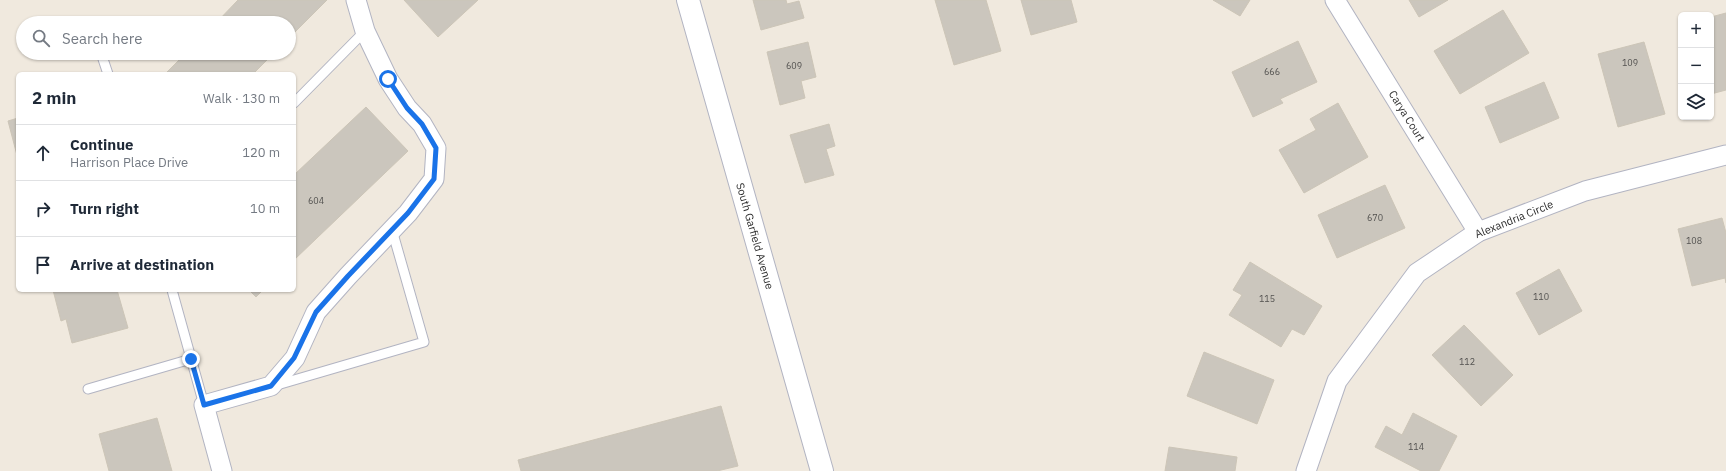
<!DOCTYPE html>
<meta charset="utf-8">
<style>
:root{--surface:#fff;--page:#f2f2f3;--text:#1f2937;--muted:#747a83;--line:#e0e1e3}
body{margin:0;font-family:"IBM Plex Sans",sans-serif;background:var(--page);color:var(--text)}
.controls{position:absolute;right:12px;top:12px;display:grid;overflow:hidden;border-radius:6px;box-shadow:0 1px 3px #0004}
.controls button{width:36px;height:36px;display:grid;place-items:center;padding:0;border:0;border-bottom:1px solid var(--line);background:var(--surface);color:var(--text);font:20px sans-serif}
.stop{position:absolute;width:12px;height:12px;margin:-9px;border:3px solid #1a73e8;border-radius:50%;background:#fff}
.stop.end{background:#1a73e8;border-color:#fff;box-shadow:0 1px 4px #0008}
.list{margin:0;padding:0;list-style:none}
h2{display:flex;justify-content:space-between;align-items:center;height:52px;margin:0;padding:0 16px;font-size:17px}
h2 small{font-size:13px;font-weight:400;color:var(--muted)}
.list li{display:grid;grid-template-columns:26px 1fr auto;gap:12px;align-items:center;box-sizing:border-box;height:56px;padding:0 16px;border-top:1px solid var(--line)}
.list b{display:block;font-size:15px;white-space:nowrap}
.list p{margin:0;font-size:13px;white-space:nowrap;color:var(--muted)}
.list em{font-size:13px;font-style:normal;color:var(--muted)}
.icon{flex:none;width:22px;height:22px;fill:none;stroke:currentColor;stroke-width:2;stroke-linecap:round;stroke-linejoin:round}
.map{position:relative;flex:none;width:1726px;height:471px;overflow:hidden}
.search{position:absolute;background:var(--surface);box-shadow:0 1px 3px #0004;left:16px;top:16px;width:280px;height:44px;display:flex;align-items:center;gap:10px;box-sizing:border-box;padding:0 14px;border-radius:22px;color:var(--muted);font-size:15px}
.panel{position:absolute;background:var(--surface);box-shadow:0 1px 3px #0004;left:16px;top:72px;width:280px;height:220px;border-radius:6px}
.map>svg:first-child{display:block}
</style>
<div class="map">
<svg width="1726" height="471" viewBox="0 0 1726 471">
<rect width="100%" height="100%" fill="#f0e9de"/>
<g fill="#cbc6bd" stroke="#ccc5b7">
<path d="M 238,0 L 327,0 L 289,38 L 289,23 L 216,23 Z"/>
<path d="M 404,0 L 478,0 L 438,37 Z"/>
<path d="M 753,0 L 786,0 L 787,4 L 799,1 L 804,18 L 761,30 Z"/>
<path d="M 935,0 L 986,0 L 1001,51 L 954,65 Z"/>
<path d="M 1021,0 L 1071,0 L 1077,22 L 1031,35 Z"/>
<path d="M 1213,0 L 1250,0 L 1240,16 Z"/>
<path d="M 1409,0 L 1448,0 L 1419,17 Z"/>
<path d="M 1503,10 L 1529,53 L 1460,94 L 1434,51 Z"/>
<path d="M 1726,13 L 1726,90 L 1711,94 L 1711,17 Z"/>
<path d="M 1298,41 L 1317,82 L 1280,99 L 1283,103 L 1253,117 L 1232,72 Z"/>
<path d="M 808,42 L 816,77 L 801,81 L 805,98 L 780,105 L 767,52 Z"/>
<path d="M 1644,42 L 1665,114 L 1618,127 L 1598,54 Z"/>
<path d="M 186,53 L 274,53 L 253,74 L 165,74 Z"/>
<path d="M 1544,82 L 1559,118 L 1500,143 L 1485,107 Z"/>
<path d="M 1338,103 L 1368,157 L 1304,193 L 1279,150 L 1316,130 L 1310,119 Z"/>
<path d="M 366,107 L 408,151 L 294,260 L 294,175 Z"/>
<path d="M 18,118 L 18,159 L 8,121 Z"/>
<path d="M 829,124 L 835,146 L 826,149 L 834,175 L 805,183 L 790,135 Z"/>
<path d="M 1385,185 L 1405,228 L 1337,258 L 1318,215 Z"/>
<path d="M 1722,218 L 1726,233 L 1726,283 L 1725,278 L 1692,286 L 1678,229 Z"/>
<path d="M 1250,262 L 1322,306 L 1304,335 L 1292,329 L 1281,347 L 1229,315 L 1242,295 L 1233,290 Z"/>
<path d="M 1559,269 L 1582,311 L 1539,335 L 1516,293 Z"/>
<path d="M 53,290 L 117,290 L 128,328 L 72,343 L 66,319 L 61,321 Z"/>
<path d="M 249,290 L 263,290 L 256,297 Z"/>
<path d="M 1464,325 L 1513,375 L 1481,406 L 1432,355 Z"/>
<path d="M 1204,352 L 1274,380 L 1257,424 L 1187,396 Z"/>
<path d="M 721,406 L 738,466 L 717,471 L 521,471 L 518,460 Z"/>
<path d="M 1413,413 L 1457,436 L 1439,471 L 1421,471 L 1375,447 L 1386,426 L 1402,435 Z"/>
<path d="M 157,418 L 172,471 L 109,471 L 99,434 Z"/>
<path d="M 1169,447 L 1237,457 L 1235,471 L 1165,471 Z"/>
</g>
<g fill="none" stroke-linecap="round" stroke-linejoin="round">
<g stroke="#b2b4c2" stroke-width="11">
<g id="lane">
<path d="M 101,53 L 108,74"/>
<path d="M 294,103 L 365,31"/>
<path d="M 172,290 L 204,405"/>
<path d="M 277,385 L 424,342 L 392,230"/>
<path d="M 88,389 L 191,359"/>
</g>
</g>
<g stroke="#b2b4c2" stroke-width="21">
<g id="street">
<path d="M 1335,0 L 1478,232"/>
<path d="M 222,471 L 204,405 L 271,386 L 295,358 L 316,312 L 348,276 L 408,213 L 434,179 L 436,148 L 422,124 L 407,108 L 388,79 L 365,31 L 356,0"/>
<path d="M 1306,471 L 1337,381 L 1417,273 L 1478,232 L 1585,191 L 1726,155"/>
</g>
</g>
<g stroke="#b2b4c2" stroke-width="24">
<path id="secondary" d="M 688,0 L 822,471"/>
</g>
<use href="#lane" stroke="#fff" stroke-width="9"/>
<use href="#street" stroke="#fff" stroke-width="19"/>
<use href="#secondary" stroke="#fff" stroke-width="22"/>
</g>
<g fill="none" stroke-linecap="round" stroke-linejoin="round">
<path stroke="#1a73e8" stroke-width="5" d="M 191,359 L 204,405 L 271,386 L 294,358 L 316,312 L 348,276 L 408,213 L 434,179 L 436,148 L 422,124 L 407,108 L 388,79"/>
</g>
<g text-anchor="middle" stroke-width="3.5" stroke-linejoin="round" paint-order="stroke">
<g font-size="9" fill="#545351">
<text x="1630" y="66">109</text>
<text x="794" y="69">609</text>
<text x="1272" y="75">666</text>
<text x="316" y="204">604</text>
<text x="1375" y="221">670</text>
<text x="1694" y="244">108</text>
<text x="1541" y="300">110</text>
<text x="1267" y="302">115</text>
<text x="1467" y="365">112</text>
<text x="1416" y="450">114</text>
</g>
<g font-size="11" fill="#2d2d2d" stroke="#fff">
<text transform="translate(1407 116) rotate(58)" y="4">Carya Court</text>
<text transform="translate(1514 219) rotate(-22)" y="4">Alexandria Circle</text>
<text transform="translate(755 236) rotate(74)" y="4">South Garfield Avenue</text>
</g>
</g>
</svg>
<div class="controls">
<button>+</button>
<button>−</button>
<button><svg class="icon" aria-label="layers" viewBox="0 0 24 24"><path d="M12 4l9 5-9 5-9-5zM3 14l9 5 9-5"/></svg></button>
</div>
<div class="stop" style="left:388px;top:79px"></div>
<div class="stop end" style="left:191px;top:359px"></div>
<div class="search"><svg class="icon" aria-label="search" viewBox="0 0 24 24"><circle cx="10" cy="10" r="6"/><path d="M15 15l6 6"/></svg>Search here</div>
<section class="panel">
<h2>2 min<small>Walk · 130 m</small></h2>
<ul class="list">
<li><svg class="icon" aria-label="ahead" viewBox="0 0 24 24"><path d="M12 20V5M6 11l6-6 6 6"/></svg><div><b>Continue</b><p>Harrison Place Drive</p></div><em>120 m</em></li>
<li><svg class="icon" aria-label="right" viewBox="0 0 24 24"><path d="M7 20v-9h11M14 6l5 5-5 5"/></svg><div><b>Turn right</b></div><em>10 m</em></li>
<li><svg class="icon" aria-label="arrive" viewBox="0 0 24 24"><path d="M6 21V4h12l-3 4 3 4H6"/></svg><div><b>Arrive at destination</b></div></li>
</ul>
</section>
</div>
